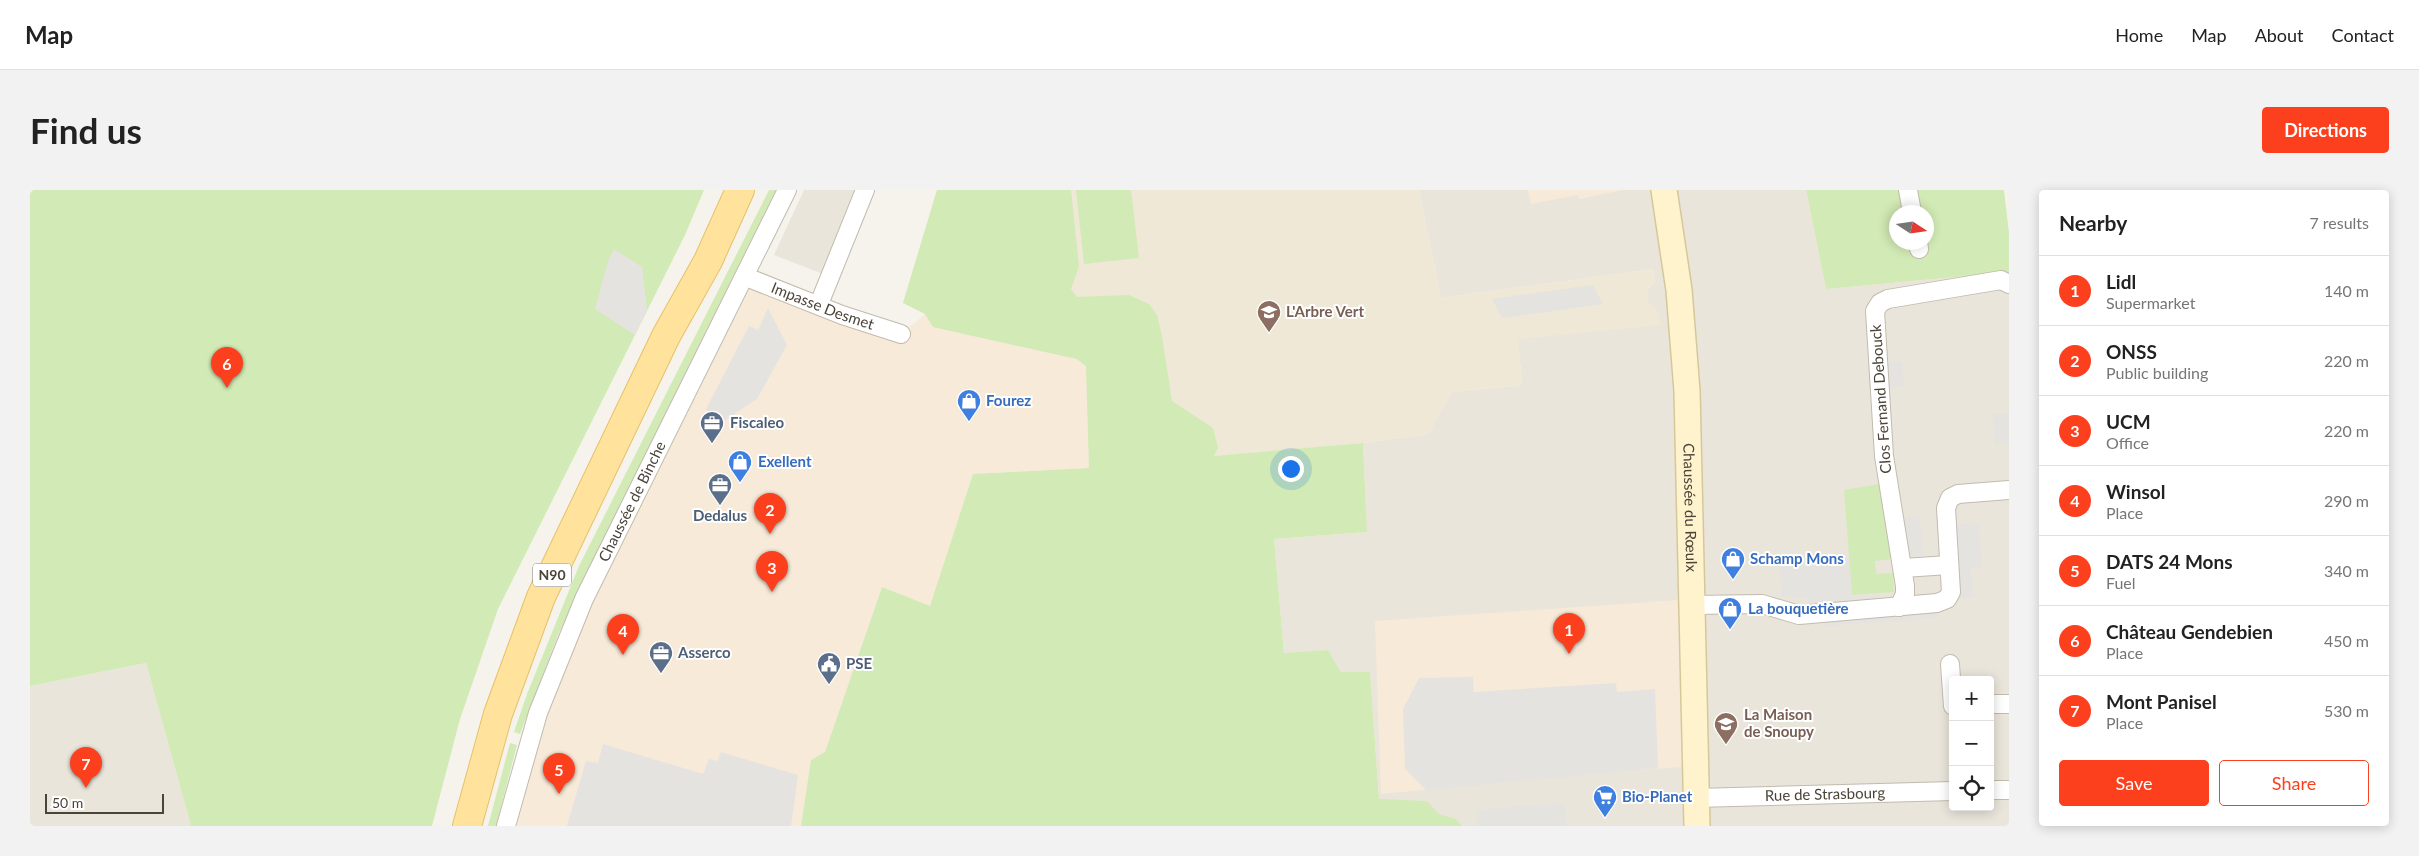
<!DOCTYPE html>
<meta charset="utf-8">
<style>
:root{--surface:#fff;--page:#f2f2f2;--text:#222;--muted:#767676;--line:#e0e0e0;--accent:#fc3f1d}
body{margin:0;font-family:Lato,sans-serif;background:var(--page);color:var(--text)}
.controls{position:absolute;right:15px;bottom:15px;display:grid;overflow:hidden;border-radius:5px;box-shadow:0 2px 12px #0003}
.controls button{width:45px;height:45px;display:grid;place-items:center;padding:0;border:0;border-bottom:1px solid var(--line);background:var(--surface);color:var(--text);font:25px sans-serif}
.compass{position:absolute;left:1859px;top:15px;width:45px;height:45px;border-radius:50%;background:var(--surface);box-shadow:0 2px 12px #0003;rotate:102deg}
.scale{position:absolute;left:15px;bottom:12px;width:119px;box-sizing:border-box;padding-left:5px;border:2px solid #4b4439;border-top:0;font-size:14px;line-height:18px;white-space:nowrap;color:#4b4439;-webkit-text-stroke:4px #fff;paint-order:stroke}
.you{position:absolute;left:1260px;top:278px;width:18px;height:18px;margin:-12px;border:4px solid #fff;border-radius:50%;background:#1a73e8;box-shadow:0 0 0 8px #1a73e833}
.badge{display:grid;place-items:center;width:32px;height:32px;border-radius:50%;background:var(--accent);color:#fff;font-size:16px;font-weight:700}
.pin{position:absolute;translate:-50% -41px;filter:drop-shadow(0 1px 2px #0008)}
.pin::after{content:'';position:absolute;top:26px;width:18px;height:15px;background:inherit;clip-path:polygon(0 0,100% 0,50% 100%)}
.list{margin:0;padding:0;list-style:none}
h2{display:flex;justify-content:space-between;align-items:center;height:65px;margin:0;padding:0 20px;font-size:21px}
h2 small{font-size:16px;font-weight:400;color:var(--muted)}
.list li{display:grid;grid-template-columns:32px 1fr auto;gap:15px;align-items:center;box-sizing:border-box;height:70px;padding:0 20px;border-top:1px solid var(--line)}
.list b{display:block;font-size:19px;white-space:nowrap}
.list p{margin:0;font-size:16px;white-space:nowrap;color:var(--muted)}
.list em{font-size:16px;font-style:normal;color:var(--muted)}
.actions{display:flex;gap:10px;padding:15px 20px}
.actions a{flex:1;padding:11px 0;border:1px solid var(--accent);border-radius:5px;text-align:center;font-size:18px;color:var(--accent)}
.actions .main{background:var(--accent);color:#fff}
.icon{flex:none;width:28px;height:28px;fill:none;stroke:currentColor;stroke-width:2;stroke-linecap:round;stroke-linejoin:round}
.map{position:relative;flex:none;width:1979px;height:636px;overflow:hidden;border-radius:5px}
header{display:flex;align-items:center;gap:30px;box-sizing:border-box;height:70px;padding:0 25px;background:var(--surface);border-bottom:1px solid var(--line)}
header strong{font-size:24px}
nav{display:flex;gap:28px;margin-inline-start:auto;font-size:18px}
.intro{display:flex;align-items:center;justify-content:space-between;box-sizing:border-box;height:120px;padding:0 30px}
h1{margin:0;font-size:35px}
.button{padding:12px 22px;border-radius:5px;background:var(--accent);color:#fff;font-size:18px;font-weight:700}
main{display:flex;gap:30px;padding:0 30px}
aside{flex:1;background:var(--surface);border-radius:5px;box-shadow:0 2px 12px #0003}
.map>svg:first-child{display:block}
</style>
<header>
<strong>Map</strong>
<nav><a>Home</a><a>Map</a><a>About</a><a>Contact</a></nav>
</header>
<div class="intro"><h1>Find us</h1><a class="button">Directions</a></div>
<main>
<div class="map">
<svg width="1979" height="636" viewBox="0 0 1979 636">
<rect width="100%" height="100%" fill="#f6f3ec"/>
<g fill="#eae5da" fill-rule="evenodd">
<path d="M 774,0 L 835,0 L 801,87 L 744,65 Z"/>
<path d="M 1389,0 L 1776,0 L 1796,99 L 1979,82 L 1979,636 L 1351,636 L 1340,483 L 1311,482 L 1298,460 L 1254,464 L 1244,349 L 1337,342 L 1333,253 L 1398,244 L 1422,202 L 1492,195 L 1488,149 L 1618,112 L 1617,100 L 1625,92 L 1623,79 L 1411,108 ZM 1923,490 L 1960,490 L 1960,617 L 1923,617 Z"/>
<path d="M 116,473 L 161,636 L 0,636 L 0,496 Z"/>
</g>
<g fill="#f7ead8">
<path d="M 1498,0 L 1593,0 L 1549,9 L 1548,5 L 1501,14 Z"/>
<path d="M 716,87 L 871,144 L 895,124 L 1047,169 L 1056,176 L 1059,278 L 943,284 L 900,417 L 852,397 L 795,562 L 781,571 L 771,636 L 476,636 L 508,523 Z"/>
<path d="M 1663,409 L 1666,576 L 1588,581 L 1351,604 L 1345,431 Z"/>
</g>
<path fill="#efe8d6" d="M 907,0 L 1389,0 L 1411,108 L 1623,79 L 1625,92 L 1617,100 L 1618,112 L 1626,117 L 1631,135 L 1488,149 L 1492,195 L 1422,202 L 1398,244 L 1333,253 L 1059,278 L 1056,176 L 1047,169 L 903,137 L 895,124 L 873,113 Z"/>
<g fill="#d2eab5" fill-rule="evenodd">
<path d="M 0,0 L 674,0 L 655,45 L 468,419 L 430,529 L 402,636 L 161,636 L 116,473 L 0,496 Z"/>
<path d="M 739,0 L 746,0 L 558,380 L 528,445 L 490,544 L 484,542 L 497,504 L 549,376 Z"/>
<path d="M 907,0 L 1041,0 L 1049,76 L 1041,99 L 1047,107 L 1099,105 L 1119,114 L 1127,125 L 1132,146 L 1142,211 L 1183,238 L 1188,258 L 1184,266 L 1333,253 L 1337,342 L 1244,349 L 1254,463 L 1298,460 L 1311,482 L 1340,482 L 1349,609 L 1397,611 L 1409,624 L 1426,629 L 1432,636 L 771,636 L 781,570 L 795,562 L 852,397 L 900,416 L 943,284 L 1059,278 L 1056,176 L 1047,169 L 903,137 L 895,124 L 873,113 Z"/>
<path d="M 1046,0 L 1101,0 L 1109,68 L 1054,74 Z"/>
<path d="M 1776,0 L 1974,0 L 1979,43 L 1979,82 L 1796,99 ZM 1866,22 L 1896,22 L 1896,52 L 1866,52 Z"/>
<path d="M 1849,294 L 1861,369 L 1845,371 L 1846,384 L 1863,383 L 1864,402 L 1822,405 L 1814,300 Z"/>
<path d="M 480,553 L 487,555 L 466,636 L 458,636 Z"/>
</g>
<g fill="#e5e3e0">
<path d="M 584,59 L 612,77 L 617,121 L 605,145 L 565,119 L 578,71 Z"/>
<path d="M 1563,95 L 1573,114 L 1472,128 L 1462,109 Z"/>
<path d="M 738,118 L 757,155 L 727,209 L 688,235 L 676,219 L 719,136 L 728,140 Z"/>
<path d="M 1872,171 L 1874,196 L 1850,198 L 1848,173 Z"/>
<path d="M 1963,224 L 1979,224 L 1979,253 L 1964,254 Z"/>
<path d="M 1890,326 L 1893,365 L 1871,367 L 1863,329 Z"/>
<path d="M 1949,333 L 1952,377 L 1941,378 L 1943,408 L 1922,409 L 1917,335 Z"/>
<path d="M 1819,367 L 1822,406 L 1849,405 L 1850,419 L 1907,413 L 1908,428 L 1792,436 L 1791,423 L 1780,424 L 1778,408 L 1764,409 L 1759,406 L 1752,407 L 1749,373 Z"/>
<path d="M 1443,487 L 1444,502 L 1586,493 L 1587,502 L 1625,499 L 1628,578 L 1396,600 L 1375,579 L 1373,519 L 1389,488 Z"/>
<path d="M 573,554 L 673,584 L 679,569 L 688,571 L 691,562 L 768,585 L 761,636 L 537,636 L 556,571 L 568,573 Z"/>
<path d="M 1534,613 L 1537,636 L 1437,636 L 1447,635 L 1446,620 Z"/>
</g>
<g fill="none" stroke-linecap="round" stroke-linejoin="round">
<g stroke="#c2bbae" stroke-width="20">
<g id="street">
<path d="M 1878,0 L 1882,22"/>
<path d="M 1888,52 L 1889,59"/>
<path id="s1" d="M 716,87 L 812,125 L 871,144"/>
<path d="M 789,114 L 835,0"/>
<path d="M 1873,378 L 1919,375"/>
<path d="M 1663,415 L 1732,414 L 1769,425 L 1907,413 L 1917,409 L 1921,402 L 1916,318 L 1920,308 L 1928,304 L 1979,300"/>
<path d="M 1869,417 L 1875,404 L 1875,396 L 1854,266 L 1845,121 L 1850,113 L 1858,109 L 1971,90 L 1979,94"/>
<path d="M 1920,474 L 1923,516"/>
<path d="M 1960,514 L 1979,514"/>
<path d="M 1960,600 L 1979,600"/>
<path id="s2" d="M 1666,608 L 1923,601"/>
<path id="s3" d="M 476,636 L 508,523 L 554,409 L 757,0"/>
</g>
</g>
<g stroke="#d6c79b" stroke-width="28">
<g id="secondary">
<path id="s4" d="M 1634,0 L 1649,100 L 1657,201 L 1667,636"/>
</g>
</g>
<g stroke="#e6c16a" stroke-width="30">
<path id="primary" d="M 437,636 L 468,524 L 511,407 L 636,146 L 678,71 L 710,0"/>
</g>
<use href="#street" stroke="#fff" stroke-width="18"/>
<use href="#secondary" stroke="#fff3cd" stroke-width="25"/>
<use href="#primary" stroke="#ffe39c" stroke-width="28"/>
</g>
<defs>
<g id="school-pin" transform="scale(1.25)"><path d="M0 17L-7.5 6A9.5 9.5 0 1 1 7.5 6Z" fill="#8d6e63" stroke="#fff"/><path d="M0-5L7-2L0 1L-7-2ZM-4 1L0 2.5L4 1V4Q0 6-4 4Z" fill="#fff"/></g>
<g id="shop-pin" transform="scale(1.25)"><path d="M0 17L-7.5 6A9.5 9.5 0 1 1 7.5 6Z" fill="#3f7fe0" stroke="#fff"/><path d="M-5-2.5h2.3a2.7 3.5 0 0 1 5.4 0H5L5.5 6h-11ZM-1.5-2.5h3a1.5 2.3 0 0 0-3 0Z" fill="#fff"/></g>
<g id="office-pin" transform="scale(1.25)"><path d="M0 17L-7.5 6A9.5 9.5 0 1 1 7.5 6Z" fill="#5c6f8a" stroke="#fff"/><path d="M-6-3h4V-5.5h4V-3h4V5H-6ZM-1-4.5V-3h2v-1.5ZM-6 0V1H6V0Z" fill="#fff"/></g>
<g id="civic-pin" transform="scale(1.25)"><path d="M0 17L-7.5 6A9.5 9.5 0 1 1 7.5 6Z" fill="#5c6f8a" stroke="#fff"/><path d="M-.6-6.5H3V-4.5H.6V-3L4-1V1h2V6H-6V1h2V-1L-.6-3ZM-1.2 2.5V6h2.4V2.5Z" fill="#fff"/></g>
<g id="supermarket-pin" transform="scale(1.25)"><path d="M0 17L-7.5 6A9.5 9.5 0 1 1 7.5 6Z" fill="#3f7fe0" stroke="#fff"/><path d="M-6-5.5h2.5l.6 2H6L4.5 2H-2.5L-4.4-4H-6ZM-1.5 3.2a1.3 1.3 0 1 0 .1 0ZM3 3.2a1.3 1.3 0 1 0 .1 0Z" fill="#fff"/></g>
</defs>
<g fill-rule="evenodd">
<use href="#school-pin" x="1239" y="122"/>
<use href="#shop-pin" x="939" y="211"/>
<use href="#office-pin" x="682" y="233"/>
<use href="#shop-pin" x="710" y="272"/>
<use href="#office-pin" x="690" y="295"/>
<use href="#shop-pin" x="1703" y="369"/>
<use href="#shop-pin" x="1700" y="419"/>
<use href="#office-pin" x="631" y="463"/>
<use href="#civic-pin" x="799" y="474"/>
<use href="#school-pin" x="1696" y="534"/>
<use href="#supermarket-pin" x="1575" y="607"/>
</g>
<g text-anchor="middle" stroke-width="4" stroke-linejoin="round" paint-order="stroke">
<rect fill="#fff" stroke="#817c74" stroke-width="1" x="503" y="373.5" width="38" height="23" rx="4"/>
<g font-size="14" font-weight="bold" fill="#4b4439">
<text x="522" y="390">N90</text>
</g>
<g font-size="15" fill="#4b4439" stroke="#fff">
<text dy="5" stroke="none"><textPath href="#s1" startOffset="82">Impasse Desmet</textPath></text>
<text transform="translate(1851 209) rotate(-94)" y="5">Clos Fernand Debouck</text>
<text dy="5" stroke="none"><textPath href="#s3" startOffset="349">Chaussée de Binche</textPath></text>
<text dy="5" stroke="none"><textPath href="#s4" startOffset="319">Chaussée du Rœulx</textPath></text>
<text dy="5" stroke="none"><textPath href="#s2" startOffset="129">Rue de Strasbourg</textPath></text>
</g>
<g font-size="15" font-weight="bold" fill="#785e54" stroke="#fff" text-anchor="start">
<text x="1256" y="127">L'Arbre Vert</text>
<text x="1714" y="530">La Maison<tspan x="1714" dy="17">de Snoupy</tspan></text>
</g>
<g font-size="15" font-weight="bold" fill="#366cbe" stroke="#fff" text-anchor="start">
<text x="956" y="216">Fourez</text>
<text x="728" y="277">Exellent</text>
<text x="1720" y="374">Schamp Mons</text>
<text x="1718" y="424">La bouquetière</text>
<text x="1592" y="612">Bio-Planet</text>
</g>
<g font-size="15" font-weight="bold" fill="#4e5e75" stroke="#fff" text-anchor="start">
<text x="700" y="238">Fiscaleo</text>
<text x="690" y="331" text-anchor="middle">Dedalus</text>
<text x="648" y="468">Asserco</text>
<text x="816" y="479">PSE</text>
</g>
</g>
</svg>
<div class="controls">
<button>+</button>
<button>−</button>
<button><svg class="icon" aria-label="locate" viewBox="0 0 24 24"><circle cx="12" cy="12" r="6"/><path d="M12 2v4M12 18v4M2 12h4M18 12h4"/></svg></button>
</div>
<svg class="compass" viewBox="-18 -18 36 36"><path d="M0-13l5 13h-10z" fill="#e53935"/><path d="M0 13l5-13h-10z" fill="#767676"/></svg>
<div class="scale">50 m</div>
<div class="you"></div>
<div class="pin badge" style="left:1539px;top:464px">1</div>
<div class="pin badge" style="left:740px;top:344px">2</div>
<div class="pin badge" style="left:742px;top:402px">3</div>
<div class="pin badge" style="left:593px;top:465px">4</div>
<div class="pin badge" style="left:529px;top:604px">5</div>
<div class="pin badge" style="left:197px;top:198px">6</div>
<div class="pin badge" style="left:56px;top:598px">7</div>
</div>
<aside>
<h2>Nearby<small>7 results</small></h2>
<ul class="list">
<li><span class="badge">1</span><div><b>Lidl</b><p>Supermarket</p></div><em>140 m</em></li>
<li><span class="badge">2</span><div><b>ONSS</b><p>Public building</p></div><em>220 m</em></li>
<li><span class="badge">3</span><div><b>UCM</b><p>Office</p></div><em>220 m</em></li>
<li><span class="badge">4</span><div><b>Winsol</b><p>Place</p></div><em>290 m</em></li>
<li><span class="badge">5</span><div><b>DATS 24 Mons</b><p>Fuel</p></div><em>340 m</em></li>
<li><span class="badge">6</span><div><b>Château Gendebien</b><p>Place</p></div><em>450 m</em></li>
<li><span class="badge">7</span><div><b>Mont Panisel</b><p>Place</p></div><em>530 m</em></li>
</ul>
<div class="actions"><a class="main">Save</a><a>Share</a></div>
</aside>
</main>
